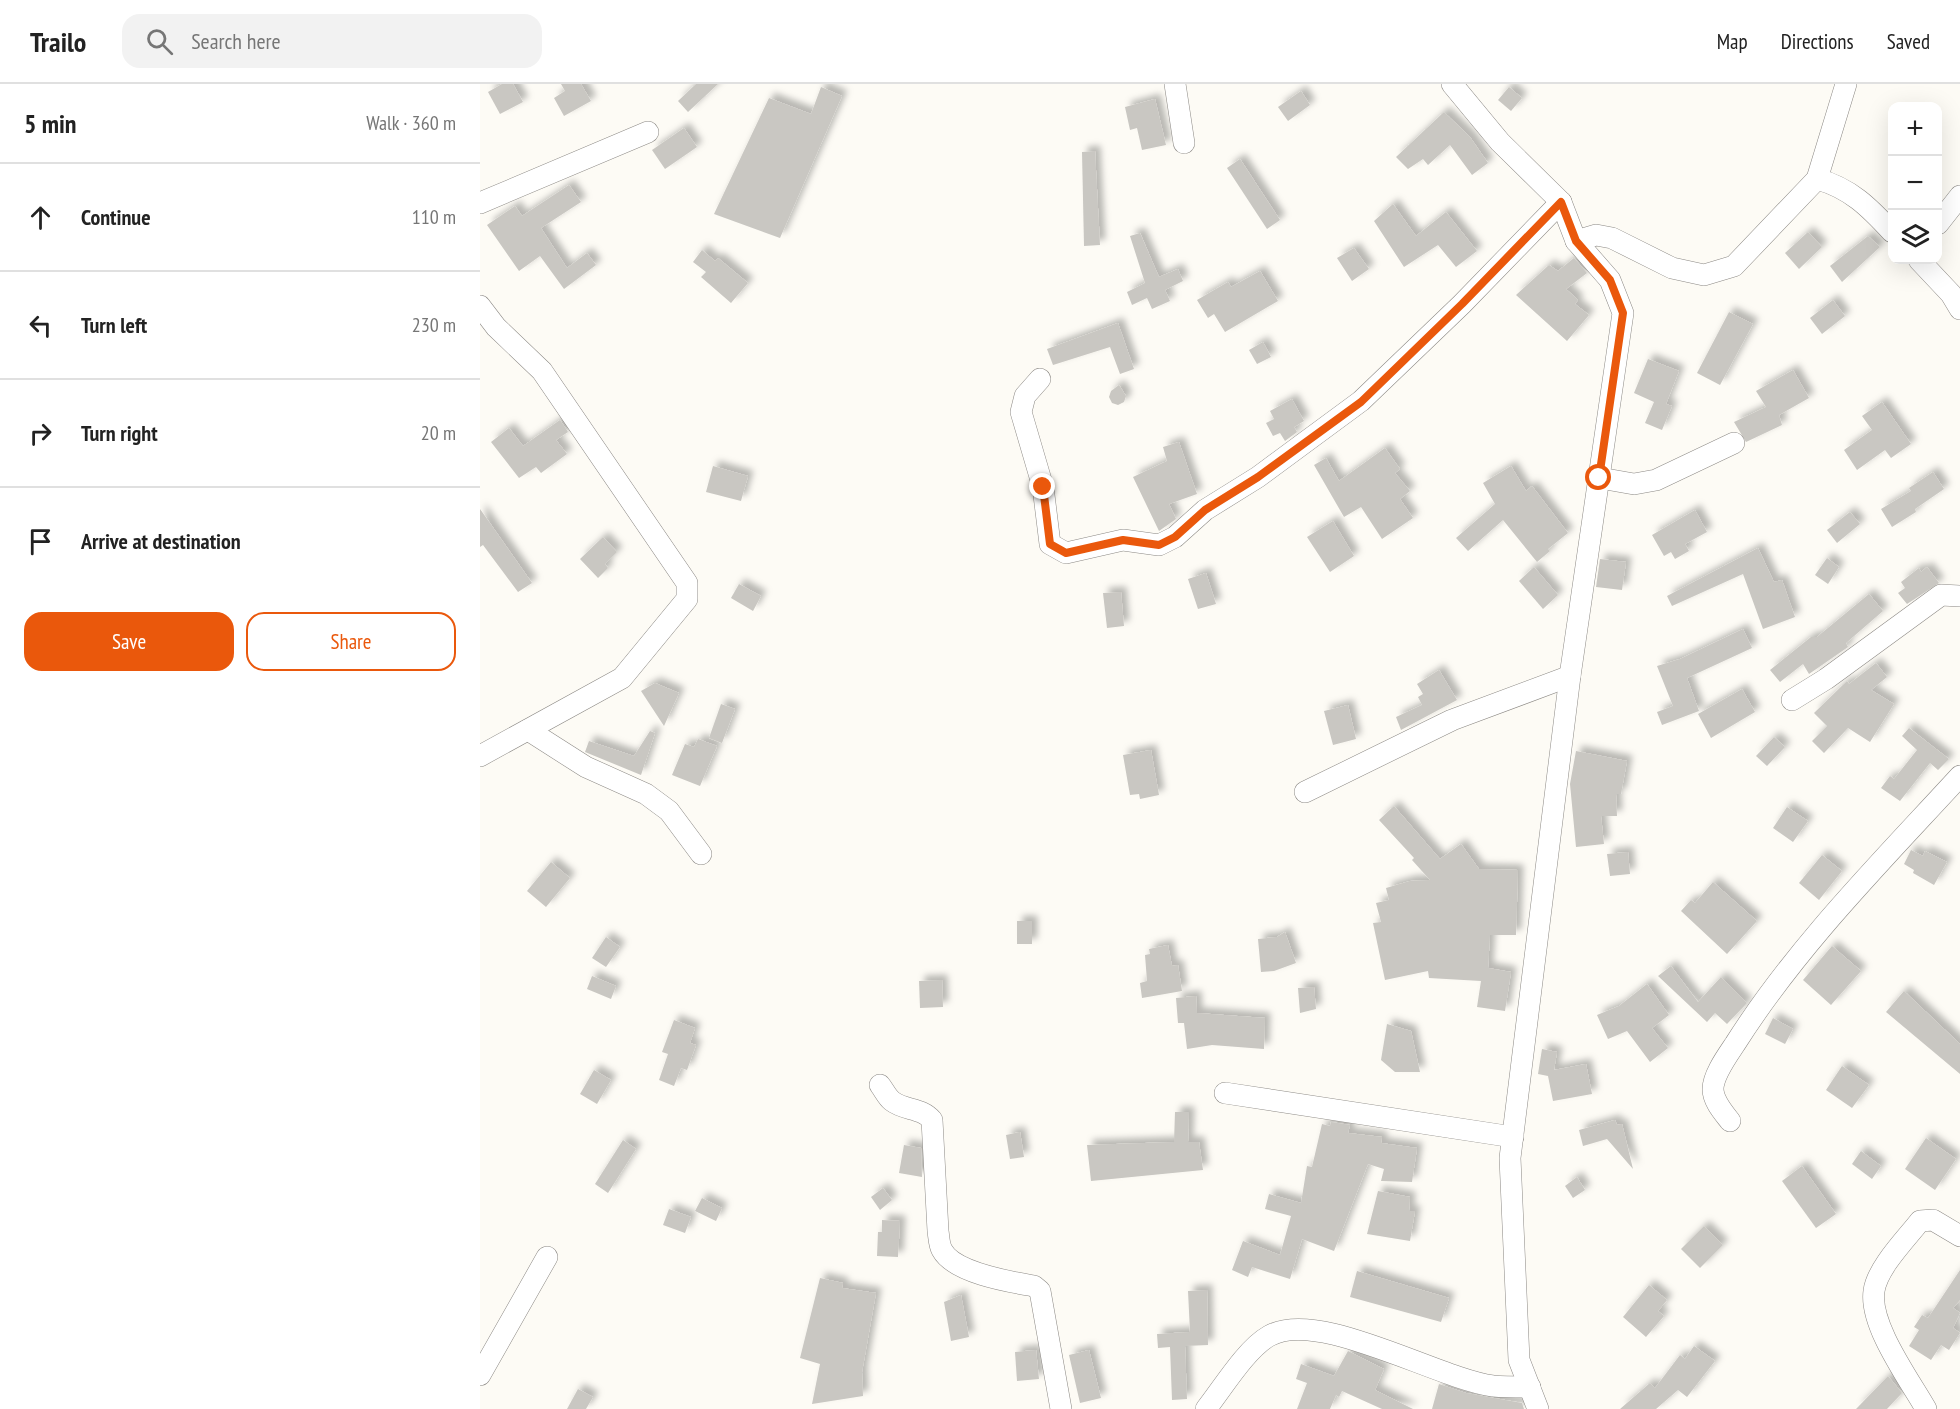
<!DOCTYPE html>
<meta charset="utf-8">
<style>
:root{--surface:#fff;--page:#f2f2f2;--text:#222;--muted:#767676;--line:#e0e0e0;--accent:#ea580c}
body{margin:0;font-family:"PT Sans Narrow",sans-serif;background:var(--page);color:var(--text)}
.controls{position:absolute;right:18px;top:18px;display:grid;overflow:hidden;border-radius:12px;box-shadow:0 6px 24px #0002}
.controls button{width:54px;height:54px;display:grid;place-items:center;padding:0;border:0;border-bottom:2px solid var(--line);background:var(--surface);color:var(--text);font:30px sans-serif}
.stop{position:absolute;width:18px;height:18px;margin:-14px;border:4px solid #ea580c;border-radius:50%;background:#fff}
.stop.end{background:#ea580c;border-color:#fff;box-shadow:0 2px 6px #0008}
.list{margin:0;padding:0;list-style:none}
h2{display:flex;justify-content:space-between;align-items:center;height:78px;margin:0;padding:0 24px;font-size:26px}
h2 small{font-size:20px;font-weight:400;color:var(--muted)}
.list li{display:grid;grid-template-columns:39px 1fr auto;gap:18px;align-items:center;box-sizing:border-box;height:108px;padding:0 24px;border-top:2px solid var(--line)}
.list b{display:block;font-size:22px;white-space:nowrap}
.list em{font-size:20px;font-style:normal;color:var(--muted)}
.actions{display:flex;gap:12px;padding:18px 24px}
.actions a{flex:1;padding:14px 0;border:2px solid var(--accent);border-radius:18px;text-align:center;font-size:21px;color:var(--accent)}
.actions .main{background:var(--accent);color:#fff}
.icon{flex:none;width:33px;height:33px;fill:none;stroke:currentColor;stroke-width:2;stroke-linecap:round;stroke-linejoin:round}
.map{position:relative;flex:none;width:1480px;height:1325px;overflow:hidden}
header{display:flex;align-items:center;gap:36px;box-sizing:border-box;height:84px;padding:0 30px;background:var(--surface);border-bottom:2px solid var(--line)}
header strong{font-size:28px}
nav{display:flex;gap:33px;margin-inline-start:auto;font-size:21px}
.search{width:420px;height:54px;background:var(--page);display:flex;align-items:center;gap:15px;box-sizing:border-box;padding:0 21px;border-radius:18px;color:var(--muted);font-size:22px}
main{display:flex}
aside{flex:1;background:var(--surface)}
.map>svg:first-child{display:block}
</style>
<header>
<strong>Trailo</strong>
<div class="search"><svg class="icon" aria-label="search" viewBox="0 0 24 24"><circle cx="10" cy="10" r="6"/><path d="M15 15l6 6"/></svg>Search here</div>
<nav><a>Map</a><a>Directions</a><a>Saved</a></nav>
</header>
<main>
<aside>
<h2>5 min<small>Walk · 360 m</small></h2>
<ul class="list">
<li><svg class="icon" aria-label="ahead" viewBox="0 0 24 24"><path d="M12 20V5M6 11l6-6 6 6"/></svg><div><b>Continue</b></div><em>110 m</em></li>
<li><svg class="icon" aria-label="left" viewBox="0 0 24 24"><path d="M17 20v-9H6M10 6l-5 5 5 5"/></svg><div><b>Turn left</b></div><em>230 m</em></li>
<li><svg class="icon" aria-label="right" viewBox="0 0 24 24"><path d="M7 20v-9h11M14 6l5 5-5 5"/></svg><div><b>Turn right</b></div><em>20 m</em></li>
<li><svg class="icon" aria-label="arrive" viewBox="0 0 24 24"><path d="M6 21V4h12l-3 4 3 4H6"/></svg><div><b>Arrive at destination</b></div></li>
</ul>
<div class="actions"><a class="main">Save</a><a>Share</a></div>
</aside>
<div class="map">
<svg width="1480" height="1325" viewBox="0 0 1480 1325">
<defs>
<filter id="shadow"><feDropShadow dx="5.5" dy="-5.5" stdDeviation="3" flood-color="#0004"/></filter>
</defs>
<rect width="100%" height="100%" fill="#fdfbf5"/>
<g fill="#c9c7c2" filter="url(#shadow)">
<path d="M 22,0 L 33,0 L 43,18 L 20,30 L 8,8 Z"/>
<path d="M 81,0 L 101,0 L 111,17 L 84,32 L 74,14 L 85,7 Z"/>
<path d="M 216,0 L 238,0 L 208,28 L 198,17 Z"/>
<path d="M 341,3 L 362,12 L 300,154 L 234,130 L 289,14 L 331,30 Z"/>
<path d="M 1029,3 L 1042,14 L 1031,27 L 1018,16 Z"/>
<path d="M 821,7 L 830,21 L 808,37 L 798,23 Z"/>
<path d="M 675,15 L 686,61 L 662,66 L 657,44 L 650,46 L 645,23 Z"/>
<path d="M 964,28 L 990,53 L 1008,79 L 992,91 L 970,61 L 948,81 L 943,75 L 928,85 L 916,73 Z"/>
<path d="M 204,44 L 217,63 L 185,85 L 172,66 Z"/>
<path d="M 615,67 L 620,161 L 604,162 L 602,68 Z"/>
<path d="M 760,75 L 800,136 L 787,145 L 747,84 Z"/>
<path d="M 89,101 L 101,118 L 61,144 L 87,184 L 107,169 L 116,181 L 84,205 L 60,172 L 39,187 L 7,141 L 35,122 L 42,132 Z"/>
<path d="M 913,120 L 936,152 L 966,128 L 997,167 L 976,183 L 958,161 L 924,183 L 894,137 Z"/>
<path d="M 1328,148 L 1342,163 L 1319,185 L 1305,169 Z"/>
<path d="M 660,149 L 679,193 L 698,185 L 703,197 L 685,206 L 690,217 L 672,225 L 667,214 L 652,221 L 647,208 L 665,199 L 650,152 Z"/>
<path d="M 1388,152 L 1400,163 L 1362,198 L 1350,182 Z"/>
<path d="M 874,164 L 889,185 L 872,197 L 857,174 Z"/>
<path d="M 222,166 L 235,177 L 238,174 L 268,199 L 251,219 L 221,193 L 226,188 L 213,178 Z"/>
<path d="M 1094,174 L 1107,189 L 1086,205 L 1098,216 L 1095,220 L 1109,231 L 1087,257 L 1036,211 L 1069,181 L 1078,187 Z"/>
<path d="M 780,187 L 798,217 L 745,248 L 734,230 L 728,234 L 717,216 L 748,198 L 751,203 Z"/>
<path d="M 1353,216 L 1365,232 L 1342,250 L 1330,234 Z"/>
<path d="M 1249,228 L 1273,240 L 1240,301 L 1217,289 Z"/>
<path d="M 638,239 L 654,285 L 640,290 L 630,263 L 573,281 L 567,265 Z"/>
<path d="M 783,258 L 791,273 L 777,280 L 769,266 Z"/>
<path d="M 1168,275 L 1199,287 L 1186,320 L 1192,322 L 1182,346 L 1165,339 L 1174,318 L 1154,309 Z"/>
<path d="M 1313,286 L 1329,314 L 1299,331 L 1302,341 L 1266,358 L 1254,338 L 1286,323 L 1276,307 Z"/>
<path d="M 639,301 L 646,312 L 644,318 L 638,321 L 632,319 L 629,313 L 631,307 Z"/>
<path d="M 812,315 L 824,337 L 814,343 L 817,348 L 805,357 L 800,349 L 793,352 L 786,339 L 794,335 L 790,327 Z"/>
<path d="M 1402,318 L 1431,360 L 1411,374 L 1405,366 L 1377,386 L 1364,366 L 1392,346 L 1382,332 Z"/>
<path d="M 80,336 L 88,348 L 76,356 L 87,370 L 61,389 L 56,383 L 39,394 L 11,358 L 29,344 L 43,362 Z"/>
<path d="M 699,358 L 717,410 L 689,420 L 696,435 L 679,447 L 653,393 L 687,377 L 683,363 Z"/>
<path d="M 905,364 L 920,385 L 915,389 L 930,407 L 920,415 L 933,434 L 902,455 L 881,423 L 864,433 L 834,381 L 846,374 L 859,397 Z"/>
<path d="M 233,382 L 268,392 L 261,417 L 226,408 Z"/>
<path d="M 1031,382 L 1046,407 L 1052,402 L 1088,449 L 1068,465 L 1070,467 L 1057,478 L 1023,436 L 988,467 L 976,454 L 1015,420 L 1003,399 Z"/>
<path d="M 1453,388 L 1464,405 L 1435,425 L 1436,428 L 1412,443 L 1401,425 L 1431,407 L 1429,404 Z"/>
<path d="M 0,425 L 52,499 L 38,508 L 3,461 L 0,463 Z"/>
<path d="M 1215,426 L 1227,448 L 1205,460 L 1209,467 L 1195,475 L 1191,468 L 1184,472 L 1172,451 Z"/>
<path d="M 1370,428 L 1380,440 L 1357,459 L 1347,446 Z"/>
<path d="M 853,437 L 874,472 L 850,488 L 827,453 Z"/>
<path d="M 123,453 L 137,468 L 125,480 L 128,484 L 118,494 L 100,475 Z"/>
<path d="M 1278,464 L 1294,498 L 1302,496 L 1315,533 L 1283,545 L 1263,490 L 1192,522 L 1187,512 Z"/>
<path d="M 1347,474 L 1359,483 L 1348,500 L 1335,491 Z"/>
<path d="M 1120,475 L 1146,478 L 1142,506 L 1116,503 Z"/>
<path d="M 1054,483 L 1078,511 L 1063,525 L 1039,497 Z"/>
<path d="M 1447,483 L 1459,499 L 1427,520 L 1418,509 L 1425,504 L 1421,498 L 1439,484 L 1441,488 Z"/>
<path d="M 726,489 L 736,520 L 718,525 L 708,495 Z"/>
<path d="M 259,500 L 281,512 L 273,527 L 251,514 Z"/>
<path d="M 641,508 L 644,542 L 627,544 L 623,509 Z"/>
<path d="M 1389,510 L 1403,527 L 1366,559 L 1368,563 L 1329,590 L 1323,580 L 1300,598 L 1290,586 L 1331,553 L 1337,553 Z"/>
<path d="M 1263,545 L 1272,564 L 1207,594 L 1219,627 L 1182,641 L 1177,628 L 1193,622 L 1177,582 L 1200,575 Z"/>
<path d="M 1396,579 L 1407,593 L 1391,606 L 1414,620 L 1390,658 L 1368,644 L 1344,669 L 1332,657 L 1347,642 L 1334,629 L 1367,597 L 1369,600 Z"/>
<path d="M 959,586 L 977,616 L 921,646 L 916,633 L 942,621 L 938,613 L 943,610 L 937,600 Z"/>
<path d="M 175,599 L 199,609 L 184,642 L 161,607 Z"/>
<path d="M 1262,605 L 1275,628 L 1231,654 L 1218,630 Z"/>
<path d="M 241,620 L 255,625 L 242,659 L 229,654 Z"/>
<path d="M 868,621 L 876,655 L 853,661 L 844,627 Z"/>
<path d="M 1429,644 L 1469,675 L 1458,686 L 1450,679 L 1420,717 L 1401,704 L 1410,692 L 1414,695 L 1437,666 L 1422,652 Z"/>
<path d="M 170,647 L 175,649 L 161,691 L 105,668 L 109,657 L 154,672 Z"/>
<path d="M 1294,653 L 1305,663 L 1287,682 L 1276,672 Z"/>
<path d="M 218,655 L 237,662 L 220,702 L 192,691 L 205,660 L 214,663 Z"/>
<path d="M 671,666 L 679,711 L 660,715 L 659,710 L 650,711 L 643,671 Z"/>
<path d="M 1096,667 L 1147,677 L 1141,710 L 1136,710 L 1137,732 L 1121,732 L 1124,760 L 1096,763 L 1090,700 Z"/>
<path d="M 914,722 L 960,775 L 981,760 L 999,785 L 1038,786 L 1036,851 L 1010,851 L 1008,884 L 1031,888 L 1025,927 L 997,923 L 1001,897 L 949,894 L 948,887 L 905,896 L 893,839 L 901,838 L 896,819 L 909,816 L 906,804 L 930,797 L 950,796 L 932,776 L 934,774 L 899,736 Z"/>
<path d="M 1307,723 L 1328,737 L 1313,758 L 1293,744 Z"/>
<path d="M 1431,766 L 1443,772 L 1445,767 L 1467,778 L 1454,801 L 1433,789 L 1434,786 L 1424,780 Z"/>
<path d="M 1148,768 L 1150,790 L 1130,792 L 1127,770 Z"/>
<path d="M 1342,771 L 1362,787 L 1339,816 L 1319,799 Z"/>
<path d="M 71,778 L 90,794 L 66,823 L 47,807 Z"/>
<path d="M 1233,798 L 1277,837 L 1247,870 L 1201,827 L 1211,816 L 1215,819 Z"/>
<rect x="537" y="837" width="15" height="23"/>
<path d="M 805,848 L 816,879 L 794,887 L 781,888 L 778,855 L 797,853 Z"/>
<path d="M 126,853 L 140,863 L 126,883 L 112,874 Z"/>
<path d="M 688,861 L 692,882 L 698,881 L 702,907 L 662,914 L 660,899 L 667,897 L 665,871 L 670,870 L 669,865 Z"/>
<path d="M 1352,862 L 1381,887 L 1351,921 L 1323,896 Z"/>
<path d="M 1191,882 L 1218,918 L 1241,893 L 1267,919 L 1247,940 L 1235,929 L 1227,938 L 1178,892 Z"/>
<path d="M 112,892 L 136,902 L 131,915 L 107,905 Z"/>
<path d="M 462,896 L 463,923 L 440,924 L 439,897 Z"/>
<path d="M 1167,900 L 1189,931 L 1172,944 L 1188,964 L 1170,978 L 1147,947 L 1128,955 L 1117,931 L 1139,922 Z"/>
<path d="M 834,903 L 836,925 L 820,929 L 818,904 Z"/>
<path d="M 1424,907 L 1480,960 L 1480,990 L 1406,928 Z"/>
<path d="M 716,912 L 717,929 L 785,934 L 784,965 L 732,961 L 707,965 L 704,939 L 698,939 L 696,914 Z"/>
<path d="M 1293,934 L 1313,945 L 1305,960 L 1285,950 Z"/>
<path d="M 194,936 L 215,944 L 210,959 L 216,961 L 207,986 L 201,984 L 194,1002 L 179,996 L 188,970 L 182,968 Z"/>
<path d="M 907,940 L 931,947 L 940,988 L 915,988 L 901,976 Z"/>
<path d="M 1062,965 L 1077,968 L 1074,986 L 1106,980 L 1112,1010 L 1073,1017 L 1068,992 L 1058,990 Z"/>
<path d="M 1362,982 L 1389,1001 L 1372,1024 L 1346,1006 Z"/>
<path d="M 114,986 L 131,996 L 117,1020 L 100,1010 Z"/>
<path d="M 695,1028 L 709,1028 L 708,1058 L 719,1058 L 723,1086 L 611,1097 L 607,1061 L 694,1058 Z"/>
<path d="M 1135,1036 L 1137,1041 L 1142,1040 L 1153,1085 L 1127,1055 L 1103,1062 L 1099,1046 Z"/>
<path d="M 851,1038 L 870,1041 L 868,1049 L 902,1053 L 901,1059 L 937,1064 L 932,1098 L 901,1097 L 904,1085 L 888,1080 L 854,1167 L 822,1155 L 810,1195 L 772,1183 L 768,1193 L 752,1186 L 763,1157 L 800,1171 L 811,1132 L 785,1125 L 789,1110 L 821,1119 L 827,1082 L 832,1083 L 842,1040 L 850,1042 Z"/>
<path d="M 540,1048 L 544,1073 L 530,1075 L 526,1051 Z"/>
<path d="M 1446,1054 L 1476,1075 L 1455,1106 L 1425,1085 Z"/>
<path d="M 143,1056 L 156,1065 L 128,1109 L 115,1100 Z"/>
<path d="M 424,1061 L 441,1064 L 442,1093 L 419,1089 Z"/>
<path d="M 1381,1067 L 1401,1082 L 1392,1095 L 1372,1080 Z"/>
<path d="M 1322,1082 L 1356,1130 L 1336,1144 L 1302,1097 Z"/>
<path d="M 1097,1093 L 1105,1106 L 1093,1114 L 1085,1102 Z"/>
<path d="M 403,1104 L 412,1116 L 400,1126 L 391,1113 Z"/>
<path d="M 898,1107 L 930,1113 L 929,1127 L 935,1127 L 930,1157 L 887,1150 Z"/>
<path d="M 222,1114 L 242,1124 L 236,1137 L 215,1127 Z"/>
<path d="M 189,1125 L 211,1133 L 205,1149 L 183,1141 Z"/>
<path d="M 402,1136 L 420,1137 L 418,1173 L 397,1172 L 398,1148 L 402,1148 Z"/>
<path d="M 1224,1142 L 1243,1161 L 1220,1184 L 1201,1165 Z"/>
<path d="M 1480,1186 L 1480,1216 L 1473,1224 L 1480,1229 L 1473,1244 L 1480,1249 L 1469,1266 L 1461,1261 L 1451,1276 L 1429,1262 L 1439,1246 L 1434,1243 L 1442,1231 L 1448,1234 Z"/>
<path d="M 877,1187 L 969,1214 L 961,1238 L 870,1213 Z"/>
<path d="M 340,1194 L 363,1199 L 362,1204 L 396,1209 L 382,1288 L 383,1312 L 332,1320 L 340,1280 L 320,1274 Z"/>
<path d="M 1169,1201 L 1187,1216 L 1178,1227 L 1184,1232 L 1166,1253 L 1143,1233 Z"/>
<path d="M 727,1206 L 728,1261 L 705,1262 L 707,1315 L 692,1316 L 690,1263 L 678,1264 L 677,1250 L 710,1248 L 708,1207 Z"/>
<path d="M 481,1211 L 489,1253 L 471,1257 L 464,1218 Z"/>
<path d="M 1214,1262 L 1235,1277 L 1207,1313 L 1198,1306 L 1176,1325 L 1140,1325 L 1170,1299 L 1175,1304 L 1200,1271 L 1205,1275 Z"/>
<path d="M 556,1266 L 559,1295 L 537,1297 L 535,1268 Z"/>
<path d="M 609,1266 L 621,1314 L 600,1319 L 589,1271 Z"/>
<path d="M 868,1267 L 904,1285 L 895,1306 L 933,1325 L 902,1325 L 862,1307 L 859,1313 L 856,1311 L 850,1325 L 817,1325 L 827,1299 L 816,1295 L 821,1280 L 854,1292 Z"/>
<path d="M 1408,1292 L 1422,1309 L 1407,1325 L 1376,1325 Z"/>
<path d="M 959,1300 L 986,1309 L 1042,1319 L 1044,1325 L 952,1325 Z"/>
<path d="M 98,1305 L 113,1313 L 106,1325 L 87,1325 Z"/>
</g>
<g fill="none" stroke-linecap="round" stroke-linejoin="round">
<g stroke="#8c8985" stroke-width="22">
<g id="minor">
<path d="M 695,0 L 704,59"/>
<path d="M 972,0 L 1020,58 L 1081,118 L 1096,157 L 1130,196 L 1143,229 L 1090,592 L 1030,1074 L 1039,1276 L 1058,1325"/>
<path d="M 1337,95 C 1370,104 1389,123 1412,148"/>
<path d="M 0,119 L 168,48"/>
<path d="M 1458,140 L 1480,112"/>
<path d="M 1096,157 L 1116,151 L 1132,154 L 1192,184 L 1224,191 L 1254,182 L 1337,95 L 1366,0"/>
<path d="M 1439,176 L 1471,210 L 1480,225"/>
<path d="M 0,222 L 16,243 L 62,287 L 207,499 L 207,515 L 142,594 L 0,672"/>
<path d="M 560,295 L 545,312 L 541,328 L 563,403 L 570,460 L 586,469 L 643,456 L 679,461 L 695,453 L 725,426 L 778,393 L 881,317 L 982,220 L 1081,118"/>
<path d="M 1120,394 L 1154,400 L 1176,396 L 1254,359"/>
<path d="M 1312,616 L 1346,595 L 1461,511 L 1480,512"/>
<path d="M 48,646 L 106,683 L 166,710 L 189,727 L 221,770"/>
<path d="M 825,708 L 972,636 L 1090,592"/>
<path d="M 400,1001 C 404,1006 407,1013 412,1017 C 425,1027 441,1023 452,1036 L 458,1147 C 459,1153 459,1161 462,1166 C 474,1189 531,1198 554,1202 L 560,1207 L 581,1325"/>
<path d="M 745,1009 L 1033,1053"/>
<path d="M 1250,1037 C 1243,1028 1233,1017 1233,1005 C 1233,991 1247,972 1255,960 C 1317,862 1402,777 1480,692"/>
<path d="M 0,1291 L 67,1173"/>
<path d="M 726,1325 C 742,1305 766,1265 789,1252 C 838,1224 956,1294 1013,1302 C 1025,1303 1038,1303 1050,1303"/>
<path d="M 1446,1325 C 1429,1295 1389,1241 1394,1207 C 1397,1184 1426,1155 1440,1137 L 1453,1136 L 1480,1152"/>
</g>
</g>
<use href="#minor" stroke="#fff" stroke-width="21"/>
</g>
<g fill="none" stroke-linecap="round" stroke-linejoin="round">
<path stroke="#ea580c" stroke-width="8" d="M 563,403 L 570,460 L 586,469 L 643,456 L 679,461 L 695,453 L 725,426 L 778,393 L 881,318 L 982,220 L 1081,118 L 1096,157 L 1130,196 L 1143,229 L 1119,394"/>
</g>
</svg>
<div class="controls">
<button>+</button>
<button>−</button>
<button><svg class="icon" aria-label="layers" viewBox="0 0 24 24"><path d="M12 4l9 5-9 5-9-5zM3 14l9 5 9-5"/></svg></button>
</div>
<div class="stop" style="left:1119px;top:394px"></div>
<div class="stop end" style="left:563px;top:403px"></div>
</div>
</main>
